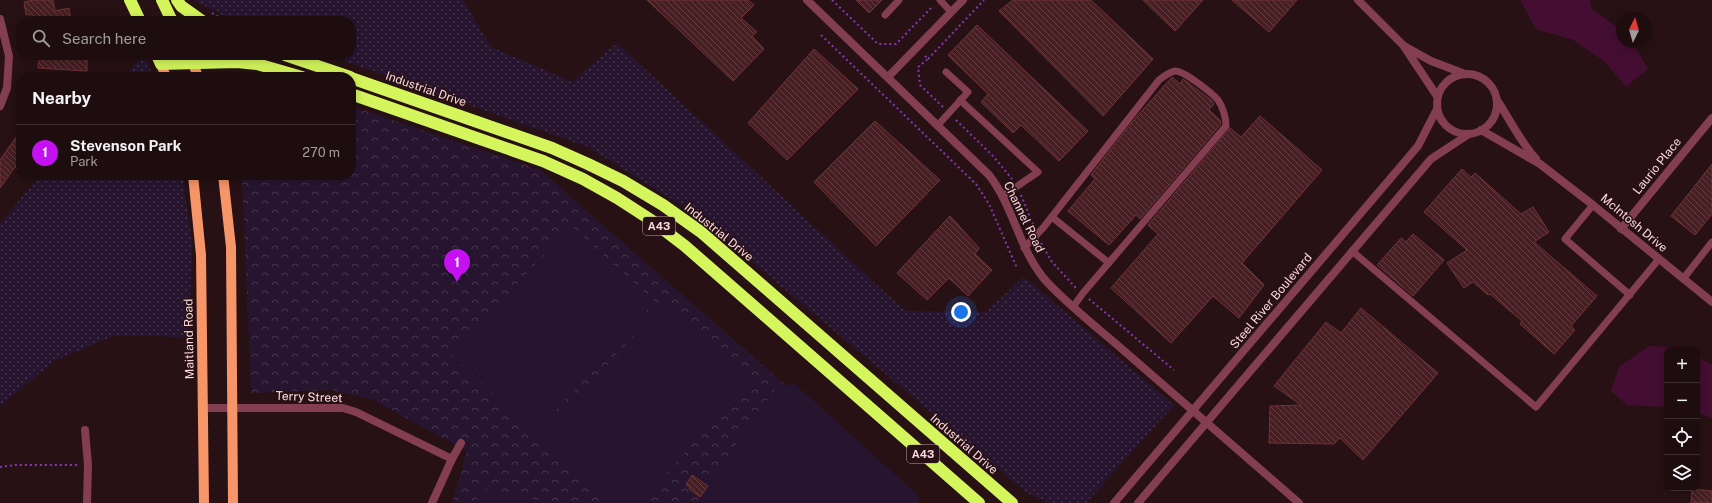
<!DOCTYPE html>
<meta charset="utf-8">
<style>
:root{--surface:#1d0d0f;--page:#251618;--text:#f1f3f6;--muted:#a09c9e;--line:#3b2d2f;--accent:#c311f1}
body{margin:0;font-family:"Public Sans",sans-serif;background:var(--page);color:var(--text)}
.controls{position:absolute;right:12px;bottom:12px;display:grid;overflow:hidden;border-radius:8px;box-shadow:0 2px 10px #0003}
.controls button{width:36px;height:36px;display:grid;place-items:center;padding:0;border:0;border-bottom:1px solid var(--line);background:var(--surface);color:var(--text);font:20px sans-serif}
.compass{position:absolute;left:1616px;top:12px;width:36px;height:36px;border-radius:50%;background:var(--surface);box-shadow:0 2px 10px #0003;rotate:5deg}
.you{position:absolute;left:961px;top:312px;width:14px;height:14px;margin:-10px;border:3px solid #fff;border-radius:50%;background:#1a73e8;box-shadow:0 0 0 6px #1a73e833}
.badge{display:grid;place-items:center;width:26px;height:26px;border-radius:50%;background:var(--accent);color:#fff;font-size:13px;font-weight:700}
.pin{position:absolute;translate:-50% -33px;filter:drop-shadow(0 1px 2px #0008)}
.pin::after{content:'';position:absolute;top:21px;width:14px;height:12px;background:inherit;clip-path:polygon(0 0,100% 0,50% 100%)}
.list{margin:0;padding:0;list-style:none}
h2{display:flex;justify-content:space-between;align-items:center;height:52px;margin:0;padding:0 16px;font-size:17px}
h2 small{font-size:13px;font-weight:400;color:var(--muted)}
.list li{display:grid;grid-template-columns:26px 1fr auto;gap:12px;align-items:center;box-sizing:border-box;height:56px;padding:0 16px;border-top:1px solid var(--line)}
.list b{display:block;font-size:15px;white-space:nowrap}
.list p{margin:0;font-size:13px;white-space:nowrap;color:var(--muted)}
.list em{font-size:13px;font-style:normal;color:var(--muted)}
.icon{flex:none;width:22px;height:22px;fill:none;stroke:currentColor;stroke-width:2;stroke-linecap:round;stroke-linejoin:round}
.map{position:relative;flex:none;width:1712px;height:503px;overflow:hidden}
.search{position:absolute;background:var(--surface);box-shadow:0 2px 10px #0003;left:16px;top:16px;width:340px;height:44px;display:flex;align-items:center;gap:10px;box-sizing:border-box;padding:0 14px;border-radius:16px;color:var(--muted);font-size:15px}
.panel{position:absolute;background:var(--surface);box-shadow:0 2px 10px #0003;left:16px;top:72px;width:340px;height:108px;border-radius:16px}
.map>svg:first-child{display:block}
</style>
<div class="map">
<svg width="1712" height="503" viewBox="0 0 1712 503">
<defs>
<pattern id="grass-dots" width="8" height="8" patternUnits="userSpaceOnUse"><rect width="8" height="8" fill="#271530"/><path d="M2 2h.1M6 6h.1" fill="none" stroke="#47364e" stroke-width="1.8" stroke-linecap="round"/></pattern>
<pattern id="park-crowns" width="20" height="18" patternUnits="userSpaceOnUse"><rect width="20" height="18" fill="#271530"/><path d="M2 6a3 3 0 1 1 6 0M12 15a3 3 0 1 1 6 0" fill="none" stroke="#47364e"/></pattern>
<pattern id="building-back-hatch" width="6" height="6" patternUnits="userSpaceOnUse"><rect width="6" height="6" fill="#471e22"/><path d="M-1 5l2 2M0 0l6 6M5-1l2 2" fill="none" stroke="#623e42"/></pattern>
</defs>
<rect width="100%" height="100%" fill="#271114"/>
<g fill="url(#grass-dots)">
<path d="M 194,0 L 463,0 L 491,47 L 572,82 L 617,43 L 905,311 L 986,312 L 1024,277 L 1174,405 L 1086,503 L 1049,503 L 1027,493 L 695,214 L 588,147 L 327,55 L 351,55 L 351,21 L 233,21 Z"/>
<path d="M 143,55 L 145,55 L 153,77 L 124,77 Z"/>
<path d="M 41,175 L 182,175 L 192,243 L 189,338 L 157,336 L 113,336 L 54,361 L 0,406 L 0,223 Z"/>
</g>
<path fill="url(#park-crowns)" d="M 351,106 L 540,170 L 920,503 L 452,503 L 467,451 L 371,399 L 331,390 L 251,393 L 242,175 L 351,175 Z"/>
<g fill="#271530">
<path d="M 571,226 L 655,302 L 536,432 L 452,355 Z"/>
<path d="M 666,301 L 752,379 L 639,503 L 614,503 L 541,437 Z"/>
<path d="M 795,384 L 918,495 L 919,503 L 696,503 L 777,386 Z"/>
<path d="M 479,488 L 554,503 L 476,503 Z"/>
</g>
<g fill="#430e31">
<path d="M 1520,0 L 1590,0 L 1592,9 L 1622,31 L 1622,42 L 1632,42 L 1648,69 L 1626,87 L 1604,61 L 1573,40 L 1536,29 Z"/>
<path d="M 1649,346 L 1681,347 L 1686,350 L 1667,350 L 1667,407 L 1627,405 L 1611,391 L 1619,367 Z"/>
<path d="M 1697,356 L 1712,365 L 1712,418 L 1697,412 Z"/>
</g>
<g fill="url(#building-back-hatch)" stroke="#713239">
<path d="M 33,0 L 53,0 L 55,11 L 69,8 L 71,21 L 31,21 L 29,14 L 26,15 L 24,2 Z"/>
<path d="M 647,0 L 748,0 L 754,5 L 741,18 L 757,32 L 752,36 L 764,49 L 733,81 Z"/>
<path d="M 856,0 L 882,0 L 869,13 Z"/>
<path d="M 1013,0 L 1091,0 L 1153,59 L 1103,116 L 999,11 Z"/>
<path d="M 1143,0 L 1203,0 L 1175,31 Z"/>
<path d="M 1232,0 L 1297,0 L 1269,32 Z"/>
<path d="M 977,25 L 1088,131 L 1059,161 L 1021,125 L 1013,133 L 981,102 L 988,94 L 948,55 Z"/>
<path d="M 814,49 L 858,89 L 787,160 L 748,123 Z"/>
<path d="M 50,55 L 79,55 L 87,57 L 87,71 L 38,68 L 39,56 L 50,56 Z"/>
<path d="M 1172,77 L 1180,84 L 1183,79 L 1211,100 L 1214,104 L 1209,110 L 1220,120 L 1221,124 L 1140,219 L 1136,215 L 1109,245 L 1068,211 L 1095,179 L 1091,175 L 1131,123 Z"/>
<path d="M 1260,116 L 1322,170 L 1242,263 L 1264,285 L 1239,318 L 1213,296 L 1171,343 L 1111,288 L 1158,234 L 1148,225 L 1230,128 L 1241,137 Z"/>
<path d="M 875,121 L 940,180 L 876,246 L 814,182 Z"/>
<path d="M 21,130 L 21,172 L 15,167 L 0,188 L 0,160 Z"/>
<path d="M 1712,164 L 1712,214 L 1695,235 L 1671,216 Z"/>
<path d="M 1462,169 L 1471,177 L 1475,173 L 1521,214 L 1533,207 L 1549,232 L 1534,242 L 1597,296 L 1571,326 L 1575,330 L 1554,354 L 1520,324 L 1522,321 L 1490,294 L 1488,295 L 1473,282 L 1464,288 L 1447,263 L 1467,250 L 1424,212 Z"/>
<path d="M 950,216 L 979,248 L 975,254 L 992,270 L 968,296 L 949,278 L 927,300 L 897,273 Z"/>
<path d="M 1413,234 L 1444,260 L 1413,296 L 1377,265 L 1401,238 L 1406,242 Z"/>
<path d="M 1361,308 L 1438,373 L 1363,460 L 1340,438 L 1334,444 L 1269,443 L 1270,406 L 1301,405 L 1274,386 L 1326,322 L 1341,333 Z"/>
<path d="M 692,475 L 708,486 L 700,497 L 689,489 L 690,487 L 686,485 Z"/>
<path d="M 1692,489 L 1712,491 L 1712,503 L 1691,503 Z"/>
</g>
<g fill="none" stroke-linecap="round" stroke-linejoin="round">
<g stroke="#8637b3" stroke-width="2" stroke-dasharray="2 3" stroke-linecap="butt">
<path d="M 832,0 L 878,44 L 896,44 L 933,6"/>
<path d="M 212,13 L 225,21"/>
<path d="M 821,35 L 976,184 L 989,204 L 1017,268"/>
<path d="M 925,56 L 928,59 L 918,67 L 920,85 L 943,107"/>
<path d="M 928,59 L 984,0"/>
<path d="M 956,120 L 994,157 L 1012,179"/>
<path d="M 1021,195 L 1033,224"/>
<path d="M 1041,243 L 1052,262 L 1076,288"/>
<path d="M 1089,299 L 1174,370"/>
<path d="M 0,467 L 15,465 L 79,465"/>
</g>
<g stroke="#833f51" stroke-width="7">
<path d="M 940,0 L 951,12"/>
<path d="M 885,15 L 899,0"/>
<path d="M 960,100 L 1038,172 L 1003,196"/>
<path d="M 938,125 L 968,92 L 946,72"/>
<path d="M 1593,205 L 1565,239 L 1630,295"/>
<path d="M 1052,217 L 1109,263"/>
<path d="M 1024,248 L 1043,228 L 1159,80 C 1163,77 1169,72 1175,71 C 1183,70 1212,93 1218,100 C 1223,107 1226,118 1226,126 L 1083,293 L 1073,307"/>
<path d="M 1352,251 L 1536,407 L 1659,259"/>
<path d="M 1683,279 L 1712,242"/>
</g>
<g stroke="#833f51" stroke-width="8">
<path d="M 807,0 L 989,175 C 1014,207 1019,250 1046,281 C 1071,308 1102,331 1130,356 C 1186,405 1242,454 1299,503"/>
<path d="M 1358,0 L 1403,45 L 1437,96"/>
<path d="M 0,19 L 9,56 L 7,88 L 0,106"/>
<path d="M 1404,46 L 1431,61 L 1465,74"/>
<circle cx="1467" cy="104" r="30"/>
<path d="M 888,77 L 963,0"/>
<path d="M 1497,100 C 1510,120 1520,141 1536,159"/>
<path d="M 1481,130 L 1540,164 L 1593,205 L 1712,302"/>
<path d="M 1621,229 L 1712,118"/>
<path d="M 203,408 L 343,408 L 356,412 L 452,459"/>
<path d="M 85,430 L 88,465 L 87,503"/>
<path d="M 432,503 L 452,459 L 461,443"/>
<path d="M 1114,503 L 1418,146 L 1437,109"/>
<path d="M 1138,503 L 1431,159 L 1469,134"/>
</g>
<g stroke="#f69567" stroke-width="10">
<path d="M 193,63 L 198,77"/>
<path d="M 161,64 L 166,77"/>
<path d="M 193,175 L 201,255 L 204,503"/>
<path d="M 223,175 L 231,247 L 233,503"/>
</g>
<g stroke="#d4f55b" stroke-width="12">
<path d="M 130,0 L 140,21"/>
<path d="M 162,0 L 172,21"/>
<path d="M 177,0 L 181,6 L 202,21"/>
<path d="M 157,55 L 161,64 L 237,62 L 257,64 L 302,77"/>
<path d="M 285,55 L 350,77"/>
<path d="M 351,78 L 552,148 L 588,164 L 623,181 L 663,205 L 701,232 L 1012,503"/>
<path d="M 351,94 L 543,161 L 583,179 L 617,198 L 651,220 L 685,246 L 979,503"/>
</g>
</g>
<g text-anchor="middle" stroke-width="3" stroke-linejoin="round" paint-order="stroke">
<g fill="#271114" stroke="#bd9da3" stroke-width="1">
<rect x="643" y="217" width="32" height="18" rx="3"/>
<rect x="907" y="445" width="32" height="18" rx="3"/>
</g>
<g font-size="11" font-weight="bold" fill="#fdd9e0">
<text x="659" y="230">A43</text>
<text x="923" y="458">A43</text>
</g>
<g font-size="12" fill="#fdd9e0" stroke="#271114">
<text transform="translate(426 89) rotate(19)" y="4">Industrial Drive</text>
<text transform="translate(1657 166) rotate(-51)" y="4">Laurio Place</text>
<text transform="translate(1024 217) rotate(64)" y="4">Channel Road</text>
<text transform="translate(1634 223) rotate(40)" y="4">McIntosh Drive</text>
<text transform="translate(719 232) rotate(39)" y="4">Industrial Drive</text>
<text transform="translate(1271 301) rotate(-50)" y="4">Steel River Boulevard</text>
<text transform="translate(189 339) rotate(-91)" y="4">Maitland Road</text>
<text transform="translate(309 397) rotate(2)" y="4">Terry Street</text>
<text transform="translate(964 444) rotate(41)" y="4">Industrial Drive</text>
</g>
</g>
</svg>
<div class="controls">
<button>+</button>
<button>−</button>
<button><svg class="icon" aria-label="locate" viewBox="0 0 24 24"><circle cx="12" cy="12" r="6"/><path d="M12 2v4M12 18v4M2 12h4M18 12h4"/></svg></button>
<button><svg class="icon" aria-label="layers" viewBox="0 0 24 24"><path d="M12 4l9 5-9 5-9-5zM3 14l9 5 9-5"/></svg></button>
</div>
<svg class="compass" viewBox="-18 -18 36 36"><path d="M0-13l5 13h-10z" fill="#e53935"/><path d="M0 13l5-13h-10z" fill="#a09c9e"/></svg>
<div class="you"></div>
<div class="pin badge" style="left:457px;top:282px">1</div>
<div class="search"><svg class="icon" aria-label="search" viewBox="0 0 24 24"><circle cx="10" cy="10" r="6"/><path d="M15 15l6 6"/></svg>Search here</div>
<section class="panel">
<h2>Nearby<small></small></h2>
<ul class="list">
<li><span class="badge">1</span><div><b>Stevenson Park</b><p>Park</p></div><em>270 m</em></li>
</ul>
</section>
</div>
